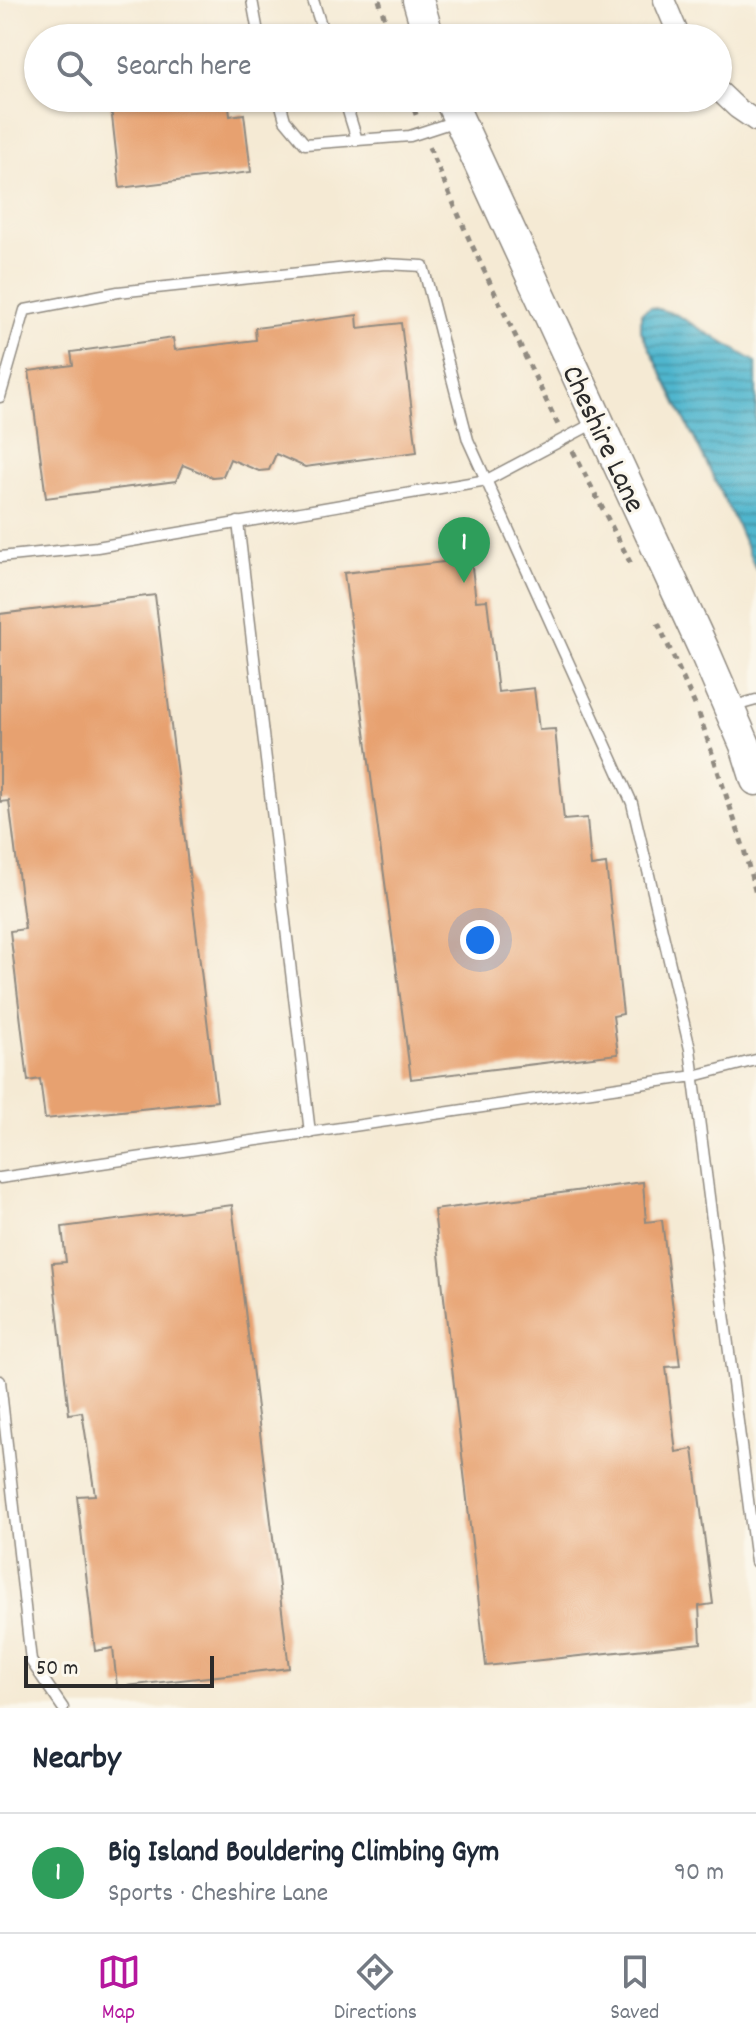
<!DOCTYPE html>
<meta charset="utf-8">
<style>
:root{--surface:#fff;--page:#f6f6f7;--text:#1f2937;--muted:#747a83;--line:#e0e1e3;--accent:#b5179e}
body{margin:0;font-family:Dekko,sans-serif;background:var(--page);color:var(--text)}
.scale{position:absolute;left:24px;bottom:20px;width:190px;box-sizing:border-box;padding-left:8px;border:4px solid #2b2b2b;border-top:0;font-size:22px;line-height:28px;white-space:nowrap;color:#2b2b2b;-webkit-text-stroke:6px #fbf7ec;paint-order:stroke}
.you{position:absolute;left:480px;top:940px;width:28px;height:28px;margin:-20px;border:6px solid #fff;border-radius:50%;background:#1a73e8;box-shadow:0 0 0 12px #1a73e833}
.badge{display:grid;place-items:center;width:52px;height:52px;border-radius:50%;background:var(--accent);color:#fff;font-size:26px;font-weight:700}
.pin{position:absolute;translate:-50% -66px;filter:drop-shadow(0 2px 4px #0008)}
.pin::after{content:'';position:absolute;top:42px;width:28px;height:24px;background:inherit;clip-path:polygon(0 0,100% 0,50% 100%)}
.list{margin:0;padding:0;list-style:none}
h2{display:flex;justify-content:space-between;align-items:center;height:104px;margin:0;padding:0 32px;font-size:34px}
h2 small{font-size:26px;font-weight:400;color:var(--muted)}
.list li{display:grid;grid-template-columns:52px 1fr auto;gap:24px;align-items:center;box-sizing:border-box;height:120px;padding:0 32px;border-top:2px solid var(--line)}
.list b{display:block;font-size:30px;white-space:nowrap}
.list p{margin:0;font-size:26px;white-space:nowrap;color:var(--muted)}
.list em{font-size:26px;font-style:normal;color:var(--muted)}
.icon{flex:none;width:44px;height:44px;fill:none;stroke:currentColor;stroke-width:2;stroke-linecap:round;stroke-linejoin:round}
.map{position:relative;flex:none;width:756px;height:1708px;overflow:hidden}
.search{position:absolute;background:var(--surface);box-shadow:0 2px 6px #0004;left:24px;right:24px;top:24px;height:88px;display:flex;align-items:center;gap:20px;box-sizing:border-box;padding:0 28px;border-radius:44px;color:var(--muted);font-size:30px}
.sheet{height:224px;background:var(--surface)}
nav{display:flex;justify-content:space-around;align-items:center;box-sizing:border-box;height:112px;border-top:2px solid var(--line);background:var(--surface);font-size:22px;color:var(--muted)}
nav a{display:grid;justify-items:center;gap:4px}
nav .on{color:var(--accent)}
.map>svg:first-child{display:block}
</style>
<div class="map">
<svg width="756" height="1708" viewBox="0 0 756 1708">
<defs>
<pattern id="water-rules" width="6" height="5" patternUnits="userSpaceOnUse" patternTransform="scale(2)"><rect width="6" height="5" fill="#4fb6ce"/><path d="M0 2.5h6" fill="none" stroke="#4294a7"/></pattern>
</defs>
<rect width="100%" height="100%" fill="#fbf7ec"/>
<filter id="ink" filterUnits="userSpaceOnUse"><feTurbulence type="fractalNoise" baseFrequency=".0125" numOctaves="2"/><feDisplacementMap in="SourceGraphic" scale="16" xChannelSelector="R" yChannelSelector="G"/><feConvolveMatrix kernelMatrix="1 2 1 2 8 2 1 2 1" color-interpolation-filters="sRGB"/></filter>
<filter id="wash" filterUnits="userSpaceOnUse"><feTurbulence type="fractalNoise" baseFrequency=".006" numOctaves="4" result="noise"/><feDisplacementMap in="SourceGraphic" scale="32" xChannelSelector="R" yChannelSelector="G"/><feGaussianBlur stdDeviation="1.8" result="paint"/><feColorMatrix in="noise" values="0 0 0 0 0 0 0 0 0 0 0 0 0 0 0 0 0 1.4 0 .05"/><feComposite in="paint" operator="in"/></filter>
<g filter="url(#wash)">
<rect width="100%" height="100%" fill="#f5ead4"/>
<path fill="url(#water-rules)" stroke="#3d707c" stroke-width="2" d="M 651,307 L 675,314 L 756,362 L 756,570 L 736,523 L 641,331 L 641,313 Z"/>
<g id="blocks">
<g fill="#e7a170">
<path d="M 110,98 L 228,98 L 230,116 L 244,114 L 251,172 L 120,188 Z"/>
<path d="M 357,315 L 358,328 L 401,323 L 417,452 L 305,467 L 276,454 L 269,470 L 259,471 L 230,459 L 223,476 L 212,477 L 183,465 L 176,481 L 46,498 L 29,371 L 73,365 L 71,352 L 173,338 L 175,350 L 256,340 L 255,328 Z"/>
<path d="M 471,559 L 476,601 L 487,600 L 498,692 L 534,688 L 539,730 L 555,729 L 564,820 L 587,818 L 591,866 L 606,864 L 623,1014 L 613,1016 L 618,1054 L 411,1079 L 344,573 Z"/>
<path d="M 155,595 L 217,1101 L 45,1119 L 40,1079 L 28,1081 L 10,931 L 25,929 L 9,801 L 0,802 L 0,614 Z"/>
<path d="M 643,1182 L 646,1222 L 662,1220 L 680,1366 L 666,1367 L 676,1452 L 693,1449 L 713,1604 L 699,1606 L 701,1643 L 486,1666 L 434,1210 Z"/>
<path d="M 232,1205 L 289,1668 L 117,1687 L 113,1648 L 95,1651 L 77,1496 L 95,1495 L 82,1412 L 69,1414 L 52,1263 L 66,1262 L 62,1227 Z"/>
</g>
</g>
</g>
<g filter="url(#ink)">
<use href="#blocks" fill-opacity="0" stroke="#908a80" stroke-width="2"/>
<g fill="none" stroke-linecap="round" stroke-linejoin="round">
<g stroke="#908a80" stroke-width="13">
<g id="lane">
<path d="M 252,0 L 259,38"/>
<path d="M 313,0 L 325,38"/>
<path d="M 279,98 L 285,120 L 305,144 L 410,136 L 456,121"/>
<path d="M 344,98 L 357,140"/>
<path d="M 0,397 L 25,310 L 118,292 L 385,264 L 423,266 L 468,440 L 632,803 L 690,1049 L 756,1562"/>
<path d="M 238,522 L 310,1133"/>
<path d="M 0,557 L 97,547 L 487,480 L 594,423"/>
<path d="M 731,707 L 756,700"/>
<path d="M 0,1178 L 694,1076 L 756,1060"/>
<path d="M 0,1381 L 31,1661 L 63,1708"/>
</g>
</g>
<g stroke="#908a80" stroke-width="23">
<g id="street">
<path d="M 664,0 L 680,38"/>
<path d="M 718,90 L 737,108 L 756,121"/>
</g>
</g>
<g stroke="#908a80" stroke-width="33">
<g id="secondary">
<path d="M 418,0 L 429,38"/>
<path d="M 449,98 L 704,650 L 745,745 L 756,780"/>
</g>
</g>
<g stroke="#908a80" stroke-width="5" stroke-dasharray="6 6" stroke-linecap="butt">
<path d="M 379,0 L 391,38"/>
<path d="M 410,98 L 418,120"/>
<path d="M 429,147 L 469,239 L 558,425"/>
<path d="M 573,451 L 632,566"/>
<path d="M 658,623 L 695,705"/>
<path d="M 699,714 L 743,846 L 756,894"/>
</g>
<use href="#lane" stroke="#fff" stroke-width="10"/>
<use href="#street" stroke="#fff" stroke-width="20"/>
<use href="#secondary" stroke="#fff" stroke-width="30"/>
</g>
</g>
<g text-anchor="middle" stroke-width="6" stroke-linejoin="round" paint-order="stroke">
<g font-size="30" fill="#2b2b2b" stroke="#fbf7ec">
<text transform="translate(605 438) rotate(65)" y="10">Cheshire Lane</text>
</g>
</g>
</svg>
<div class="scale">50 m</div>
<div class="you"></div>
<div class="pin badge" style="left:464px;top:583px;background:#2e9e5b">1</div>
<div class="search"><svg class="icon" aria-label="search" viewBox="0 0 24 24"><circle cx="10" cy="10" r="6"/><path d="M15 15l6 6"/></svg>Search here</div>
</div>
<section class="sheet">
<h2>Nearby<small></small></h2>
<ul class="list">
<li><span class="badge" style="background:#2e9e5b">1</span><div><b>Big Island Bouldering Climbing Gym</b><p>Sports · Cheshire Lane</p></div><em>90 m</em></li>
</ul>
</section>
<nav>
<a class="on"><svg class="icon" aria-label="map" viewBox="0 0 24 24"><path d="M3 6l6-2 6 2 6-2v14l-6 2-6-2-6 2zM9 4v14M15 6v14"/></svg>Map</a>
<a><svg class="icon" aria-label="directions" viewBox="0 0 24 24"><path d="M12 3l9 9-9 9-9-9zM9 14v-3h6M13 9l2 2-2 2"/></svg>Directions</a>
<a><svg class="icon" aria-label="saved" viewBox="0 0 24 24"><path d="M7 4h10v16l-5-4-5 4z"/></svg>Saved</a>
</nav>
